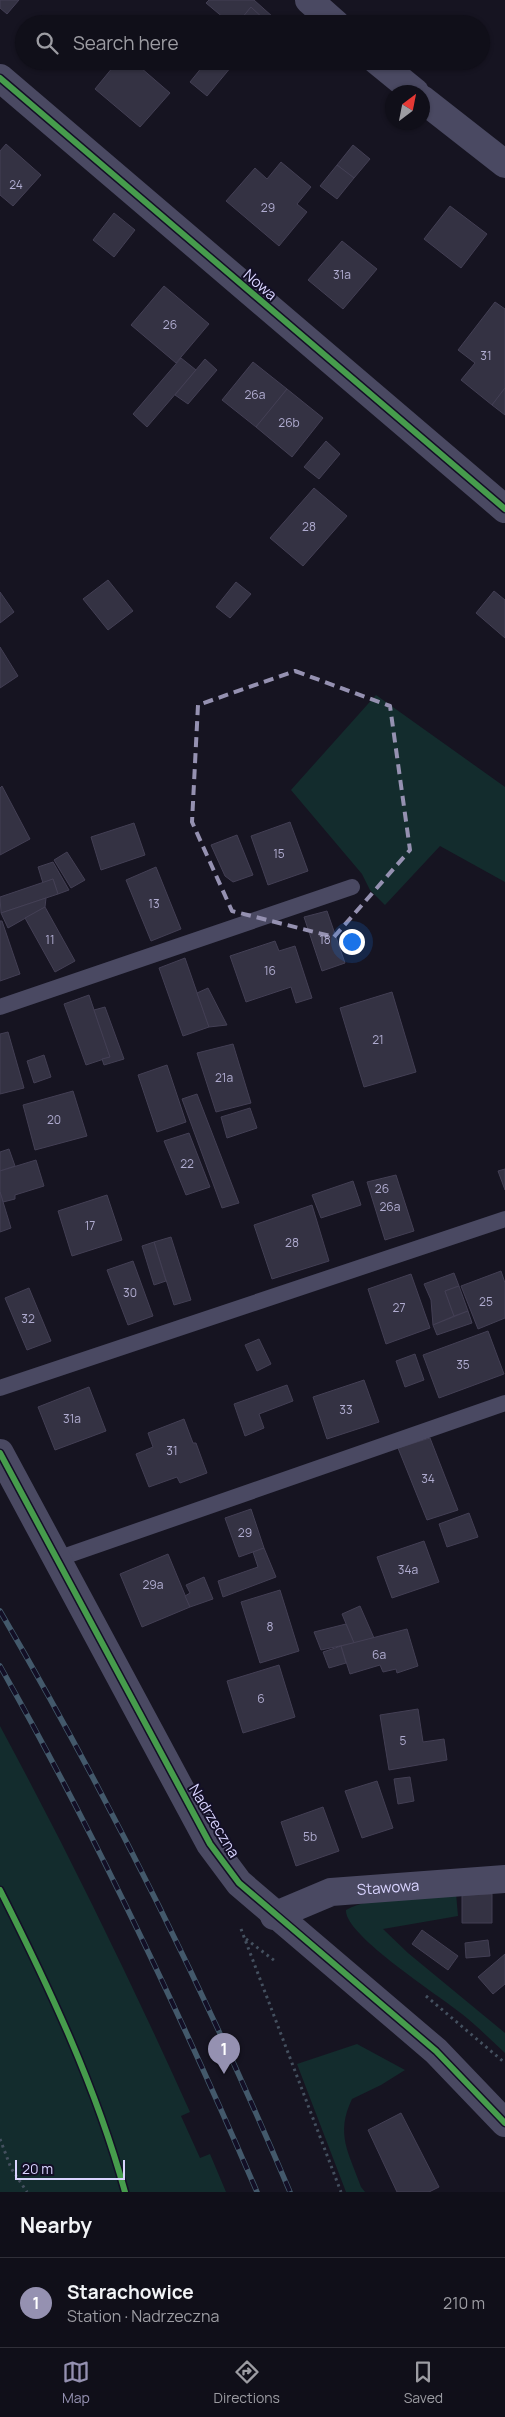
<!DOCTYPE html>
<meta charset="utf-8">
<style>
:root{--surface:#100f19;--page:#1e1d26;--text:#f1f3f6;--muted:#9c9ca2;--line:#302f38;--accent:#9591b1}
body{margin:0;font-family:Manrope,sans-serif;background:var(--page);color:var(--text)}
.compass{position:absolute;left:385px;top:85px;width:45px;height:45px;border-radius:50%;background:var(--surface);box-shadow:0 1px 4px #0004;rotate:32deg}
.scale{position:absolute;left:15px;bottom:12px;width:110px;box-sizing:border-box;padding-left:5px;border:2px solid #d9d4ff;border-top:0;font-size:14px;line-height:18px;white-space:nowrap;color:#d9d4ff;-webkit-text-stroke:4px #130f26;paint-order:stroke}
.you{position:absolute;left:351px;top:941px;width:18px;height:18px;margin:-12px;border:4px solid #fff;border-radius:50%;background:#1a73e8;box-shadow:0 0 0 8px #1a73e833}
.badge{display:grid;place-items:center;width:32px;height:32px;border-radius:50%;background:var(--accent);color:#fff;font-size:16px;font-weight:700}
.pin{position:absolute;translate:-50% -41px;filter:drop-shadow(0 1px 2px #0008)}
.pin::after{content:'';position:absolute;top:26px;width:18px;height:15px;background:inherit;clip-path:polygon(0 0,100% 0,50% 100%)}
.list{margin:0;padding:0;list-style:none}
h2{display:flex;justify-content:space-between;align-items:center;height:65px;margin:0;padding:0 20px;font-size:21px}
h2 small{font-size:16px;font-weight:400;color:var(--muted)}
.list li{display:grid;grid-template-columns:32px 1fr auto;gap:15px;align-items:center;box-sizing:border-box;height:90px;padding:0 20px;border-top:1px solid var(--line)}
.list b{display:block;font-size:19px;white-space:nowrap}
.list p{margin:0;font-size:16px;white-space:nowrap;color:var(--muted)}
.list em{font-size:16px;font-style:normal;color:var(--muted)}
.icon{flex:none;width:28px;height:28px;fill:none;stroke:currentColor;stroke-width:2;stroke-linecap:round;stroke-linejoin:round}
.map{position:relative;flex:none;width:505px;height:2192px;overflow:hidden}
.search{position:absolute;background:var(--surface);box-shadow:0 1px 4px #0004;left:15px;right:15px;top:15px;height:55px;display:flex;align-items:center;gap:12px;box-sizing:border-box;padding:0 18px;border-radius:28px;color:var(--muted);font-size:19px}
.sheet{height:155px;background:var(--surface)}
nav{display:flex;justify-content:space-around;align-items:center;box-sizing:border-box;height:70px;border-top:1px solid var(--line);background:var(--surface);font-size:14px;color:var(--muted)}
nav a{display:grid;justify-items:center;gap:2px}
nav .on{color:var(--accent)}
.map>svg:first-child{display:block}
</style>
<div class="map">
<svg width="505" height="2192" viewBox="0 0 505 2192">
<rect width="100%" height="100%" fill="#161421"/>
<g fill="#132c2d">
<path d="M 376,695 L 505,787 L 505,882 L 440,846 L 385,905 L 370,890 L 362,874 L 291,790 Z"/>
<path d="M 0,1726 C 68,1852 131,1981 190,2112 L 181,2116 L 200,2158 L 210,2154 L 226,2192 L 0,2192 Z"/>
<path d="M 456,1893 L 458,1916 L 383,1929 L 408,1953 L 505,2033 L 505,2053 C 491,2040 477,2026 462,2014 C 440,1996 344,1935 346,1910 C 374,1895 424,1896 456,1893 Z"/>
<path d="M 357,2044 L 405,2070 L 381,2085 L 352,2099 C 335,2134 349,2153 361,2187 L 365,2192 L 346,2192 L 297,2064 Z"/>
</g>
<g fill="#343243" stroke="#433f54">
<path d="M 0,0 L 19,0 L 7,14 L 0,8 Z"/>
<path d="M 209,0 L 254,0 L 273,17 L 268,23 L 251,7 L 237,24 L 231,24 L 206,3 Z"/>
<path d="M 251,7 L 268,23 L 267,24 L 237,24 Z"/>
<path d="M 118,61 L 133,61 L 170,93 L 140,127 L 95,89 Z"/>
<path d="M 207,61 L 236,61 L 207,96 L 190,82 Z"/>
<path d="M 6,144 L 41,175 L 13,206 L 0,195 L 0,151 Z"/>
<path d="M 353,145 L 370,159 L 354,178 L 337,165 Z"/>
<path d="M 281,162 L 311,187 L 297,204 L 307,212 L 279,246 L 226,201 L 255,168 L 267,179 Z"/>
<path d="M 337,165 L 354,178 L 337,199 L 320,186 Z"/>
<path d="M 450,206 L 487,234 L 461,268 L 424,239 Z"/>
<path d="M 114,213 L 135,230 L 114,257 L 93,240 Z"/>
<path d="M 342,241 L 377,269 L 343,309 L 308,280 Z"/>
<path d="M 164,286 L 209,324 L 176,363 L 131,325 Z"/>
<path d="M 495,302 L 505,309 L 505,388 L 492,405 L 461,380 L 475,363 L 458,350 Z"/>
<path d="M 181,358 L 196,370 L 147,427 L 133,414 Z"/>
<path d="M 205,359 L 217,370 L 188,404 L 175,395 Z"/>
<path d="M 253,362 L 287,389 L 256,427 L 222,400 Z"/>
<path d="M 505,388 L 505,415 L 492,405 Z"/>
<path d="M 287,389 L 323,418 L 292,457 L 256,427 Z"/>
<path d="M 326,441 L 340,454 L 319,479 L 304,467 Z"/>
<path d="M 314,488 L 347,516 L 303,566 L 270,538 Z"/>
<path d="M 108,580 L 133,611 L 108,630 L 83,599 Z"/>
<path d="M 236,582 L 251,594 L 230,618 L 216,607 Z"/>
<path d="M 494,591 L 505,600 L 505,638 L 476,613 Z"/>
<path d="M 0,592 L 14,612 L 0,623 Z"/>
<path d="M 0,647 L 18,676 L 0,688 Z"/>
<path d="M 2,786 L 30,839 L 0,855 L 0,788 Z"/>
<path d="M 290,822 L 308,871 L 268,885 L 251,836 Z"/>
<path d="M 134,823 L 145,855 L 101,870 L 91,837 Z"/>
<path d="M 237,835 L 253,875 L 233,882 L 225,876 L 211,845 Z"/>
<path d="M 67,852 L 85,880 L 71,888 L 54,860 Z"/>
<path d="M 53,862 L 69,890 L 58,894 L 53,879 L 43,883 L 38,867 Z"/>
<path d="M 156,867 L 181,929 L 151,941 L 126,880 Z"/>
<path d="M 53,879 L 58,894 L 1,913 L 0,897 Z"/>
<path d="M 46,898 L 45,907 L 8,928 L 1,913 Z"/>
<path d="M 45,907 L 75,961 L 55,972 L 25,918 Z"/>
<path d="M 327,911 L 345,963 L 322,971 L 304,917 Z"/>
<path d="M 0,921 L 2,921 L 20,974 L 0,981 Z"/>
<path d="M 275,941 L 279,951 L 295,946 L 312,998 L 296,1003 L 291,987 L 246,1002 L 230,956 Z"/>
<path d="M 185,958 L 209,1027 L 183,1036 L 159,968 Z"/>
<path d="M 208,988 L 227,1025 L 209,1027 L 197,993 Z"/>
<path d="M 392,992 L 416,1072 L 364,1087 L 340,1008 Z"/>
<path d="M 89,995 L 110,1057 L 86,1065 L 64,1004 Z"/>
<path d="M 105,1007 L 124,1059 L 104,1065 L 102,1059 L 110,1057 L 94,1010 Z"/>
<path d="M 8,1032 L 24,1088 L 0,1094 L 0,1034 Z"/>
<path d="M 233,1044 L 251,1103 L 216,1112 L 197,1053 Z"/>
<path d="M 44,1055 L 51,1077 L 34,1083 L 27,1061 Z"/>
<path d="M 167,1065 L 186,1122 L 157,1132 L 138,1075 Z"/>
<path d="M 73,1091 L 87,1136 L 35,1150 L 23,1105 Z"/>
<path d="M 197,1094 L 239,1203 L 222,1208 L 182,1099 Z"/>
<path d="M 250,1108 L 257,1128 L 227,1138 L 221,1117 Z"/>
<path d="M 189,1133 L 210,1187 L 186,1195 L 164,1141 Z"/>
<path d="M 9,1149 L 15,1166 L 0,1171 L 0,1152 Z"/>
<path d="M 36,1160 L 44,1186 L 15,1195 L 15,1199 L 3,1202 L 0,1192 L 0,1171 Z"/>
<path d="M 505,1169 L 505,1190 L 498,1171 Z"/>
<path d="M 396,1175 L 414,1231 L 385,1240 L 367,1182 Z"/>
<path d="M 353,1181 L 361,1205 L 321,1218 L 312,1195 Z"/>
<path d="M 0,1192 L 11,1228 L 0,1232 Z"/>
<path d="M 107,1195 L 122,1240 L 72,1256 L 58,1211 Z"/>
<path d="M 312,1205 L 329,1261 L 272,1279 L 254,1225 Z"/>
<path d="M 171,1237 L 191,1300 L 174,1305 L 154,1242 Z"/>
<path d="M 154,1242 L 166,1281 L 154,1285 L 142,1246 Z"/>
<path d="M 133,1261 L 153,1316 L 128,1325 L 107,1270 Z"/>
<path d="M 501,1271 L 505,1283 L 505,1318 L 478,1329 L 461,1286 Z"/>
<path d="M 454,1273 L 459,1286 L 445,1291 L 454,1316 L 433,1325 L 431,1300 L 424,1284 Z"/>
<path d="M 411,1274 L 430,1328 L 386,1344 L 368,1289 Z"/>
<path d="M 459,1286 L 468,1311 L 454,1316 L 445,1291 Z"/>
<path d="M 29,1288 L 51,1341 L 27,1350 L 5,1298 Z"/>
<path d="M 468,1311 L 472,1323 L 437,1335 L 433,1325 Z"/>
<path d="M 488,1331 L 504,1374 L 439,1398 L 423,1355 Z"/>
<path d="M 259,1339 L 271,1364 L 257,1371 L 245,1345 Z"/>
<path d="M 415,1354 L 424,1380 L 405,1387 L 396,1361 Z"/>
<path d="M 364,1380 L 379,1422 L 327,1439 L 313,1397 Z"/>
<path d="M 287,1385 L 293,1401 L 259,1414 L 264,1428 L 245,1436 L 234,1404 Z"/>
<path d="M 89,1387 L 106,1431 L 55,1450 L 38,1407 Z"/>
<path d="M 184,1419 L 193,1443 L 196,1443 L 207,1473 L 180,1483 L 177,1477 L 149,1487 L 136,1454 L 153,1447 L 148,1433 Z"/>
<path d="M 430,1438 L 458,1510 L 427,1520 L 398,1448 Z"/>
<path d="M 251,1509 L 264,1548 L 239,1557 L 225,1518 Z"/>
<path d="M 469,1513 L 478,1537 L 447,1547 L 439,1524 Z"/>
<path d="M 424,1541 L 439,1582 L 392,1598 L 377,1557 Z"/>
<path d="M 264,1548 L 276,1577 L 223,1597 L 218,1581 L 258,1567 L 253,1552 Z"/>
<path d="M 168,1554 L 190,1607 L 142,1627 L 120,1574 Z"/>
<path d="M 204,1577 L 213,1599 L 190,1607 L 185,1596 L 190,1593 L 186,1585 Z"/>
<path d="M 280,1590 L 299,1651 L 260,1663 L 241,1602 Z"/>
<path d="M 360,1606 L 374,1638 L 354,1643 L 342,1614 Z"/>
<path d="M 346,1624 L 354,1643 L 321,1650 L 314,1632 Z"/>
<path d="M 407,1629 L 418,1666 L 397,1673 L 396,1669 L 383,1672 L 380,1665 L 350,1674 L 341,1646 Z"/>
<path d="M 341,1646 L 346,1663 L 329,1668 L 323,1652 Z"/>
<path d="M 279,1665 L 295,1717 L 243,1733 L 227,1681 Z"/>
<path d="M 418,1709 L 423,1742 L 444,1739 L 447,1760 L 389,1770 L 380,1715 Z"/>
<path d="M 410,1777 L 414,1801 L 398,1804 L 394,1779 Z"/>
<path d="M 377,1781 L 393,1828 L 362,1838 L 345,1791 Z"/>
<path d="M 323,1807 L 339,1851 L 296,1866 L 281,1822 Z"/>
<path d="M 492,1894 L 492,1923 L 462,1923 L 462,1895 Z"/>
<path d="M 422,1930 L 458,1956 L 448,1970 L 412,1944 Z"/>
<path d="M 488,1940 L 490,1956 L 466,1958 L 465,1943 Z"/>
<path d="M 505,1954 L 505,1984 L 493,1994 L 478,1977 Z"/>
<path d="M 401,2113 L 439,2187 L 429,2192 L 397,2192 L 368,2130 Z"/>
</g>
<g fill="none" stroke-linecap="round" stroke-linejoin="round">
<g stroke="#44505f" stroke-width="3" stroke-dasharray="2.5 4" stroke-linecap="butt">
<path d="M 241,1929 L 341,2192"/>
<path d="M 246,1939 L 275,1961"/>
<path d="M 426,1996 L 505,2063"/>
<path d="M 0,2139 L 11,2168 L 27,2192"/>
</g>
<g stroke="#4a4962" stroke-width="16">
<path d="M 0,1007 L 352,887"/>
<path d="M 0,1388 L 505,1219"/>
<path d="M 57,1559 L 505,1403"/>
</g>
<g stroke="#4a4962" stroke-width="28">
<path d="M 309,0 L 336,24"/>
<path d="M 377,61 L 415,92"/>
<path d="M 0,78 L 505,509"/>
<path d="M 422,99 L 505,164"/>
<path d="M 0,1453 L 210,1844 L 239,1883 L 436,2051 L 505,2123"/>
<path id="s1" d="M 274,1916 L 331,1892 L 505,1879"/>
</g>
<g stroke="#43596b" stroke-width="5.5">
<g id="rail">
<path d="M 0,1611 C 109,1798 206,1993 290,2192"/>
<path d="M 0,1666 C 96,1836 180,2013 257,2192"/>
</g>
</g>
<use href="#rail" stroke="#130f26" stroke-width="4" stroke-dasharray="11" stroke-linecap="butt"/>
<g stroke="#130f26" stroke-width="9">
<g id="cycleway">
<path d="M 0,78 L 505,509"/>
<path d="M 0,1453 L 210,1844 L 239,1883 L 436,2051 L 505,2123"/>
<path d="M 0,1890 C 49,1987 96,2087 125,2192"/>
</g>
</g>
<use href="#cycleway" stroke="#469c4c" stroke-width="6"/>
</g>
<path fill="none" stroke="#9591b1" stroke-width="4" stroke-dasharray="10 6" stroke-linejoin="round" d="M 295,671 L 390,706 L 410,850 L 334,937 L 232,911 L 192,822 L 198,705 Z"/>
<g text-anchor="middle" stroke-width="4" stroke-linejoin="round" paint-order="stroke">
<g font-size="12" fill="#b0acd0">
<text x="16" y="189">24</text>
<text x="268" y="212">29</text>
<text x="342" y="279">31a</text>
<text x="170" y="329">26</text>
<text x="486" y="360">31</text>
<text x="255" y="399">26a</text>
<text x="289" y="427">26b</text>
<text x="309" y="531">28</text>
<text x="279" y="858">15</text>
<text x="154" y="908">13</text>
<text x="50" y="944">11</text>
<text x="325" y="944">18</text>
<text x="270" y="975">16</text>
<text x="378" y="1044">21</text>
<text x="224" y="1082">21a</text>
<text x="54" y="1124">20</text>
<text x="187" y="1168">22</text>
<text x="382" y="1193">26</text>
<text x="390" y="1211">26a</text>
<text x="90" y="1230">17</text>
<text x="292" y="1247">28</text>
<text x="130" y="1297">30</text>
<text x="486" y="1306">25</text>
<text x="399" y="1312">27</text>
<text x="28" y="1323">32</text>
<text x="463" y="1369">35</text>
<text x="346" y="1414">33</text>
<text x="72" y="1423">31a</text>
<text x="172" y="1455">31</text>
<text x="428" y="1483">34</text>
<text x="245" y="1537">29</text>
<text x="408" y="1574">34a</text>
<text x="153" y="1589">29a</text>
<text x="270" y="1631">8</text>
<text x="379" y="1659">6a</text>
<text x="261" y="1703">6</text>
<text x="403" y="1745">5</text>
<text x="310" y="1841">5b</text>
</g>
<g font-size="15" fill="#d9d4ff" stroke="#130f26">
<text transform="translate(260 285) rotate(41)" y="5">Nowa</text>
<text transform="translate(214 1821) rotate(59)" y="5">Nadrzeczna</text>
<text dy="5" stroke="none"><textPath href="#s1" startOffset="119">Stawowa</textPath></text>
</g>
</g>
</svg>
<svg class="compass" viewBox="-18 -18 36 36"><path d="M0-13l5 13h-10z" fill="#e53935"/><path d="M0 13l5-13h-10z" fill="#9c9ca2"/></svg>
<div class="scale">20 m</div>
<div class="you"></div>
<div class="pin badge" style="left:224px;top:2074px">1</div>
<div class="search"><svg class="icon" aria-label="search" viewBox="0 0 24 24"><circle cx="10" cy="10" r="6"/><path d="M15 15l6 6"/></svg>Search here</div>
</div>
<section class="sheet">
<h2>Nearby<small></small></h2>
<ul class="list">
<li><span class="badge">1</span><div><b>Starachowice</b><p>Station · Nadrzeczna</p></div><em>210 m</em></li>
</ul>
</section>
<nav>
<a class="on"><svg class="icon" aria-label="map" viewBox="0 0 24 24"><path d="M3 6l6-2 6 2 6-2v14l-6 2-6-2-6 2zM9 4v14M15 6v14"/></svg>Map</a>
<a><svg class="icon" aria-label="directions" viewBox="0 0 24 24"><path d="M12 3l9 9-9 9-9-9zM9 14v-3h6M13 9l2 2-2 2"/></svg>Directions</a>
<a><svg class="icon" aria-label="saved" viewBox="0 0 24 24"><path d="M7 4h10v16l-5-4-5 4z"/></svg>Saved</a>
</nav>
